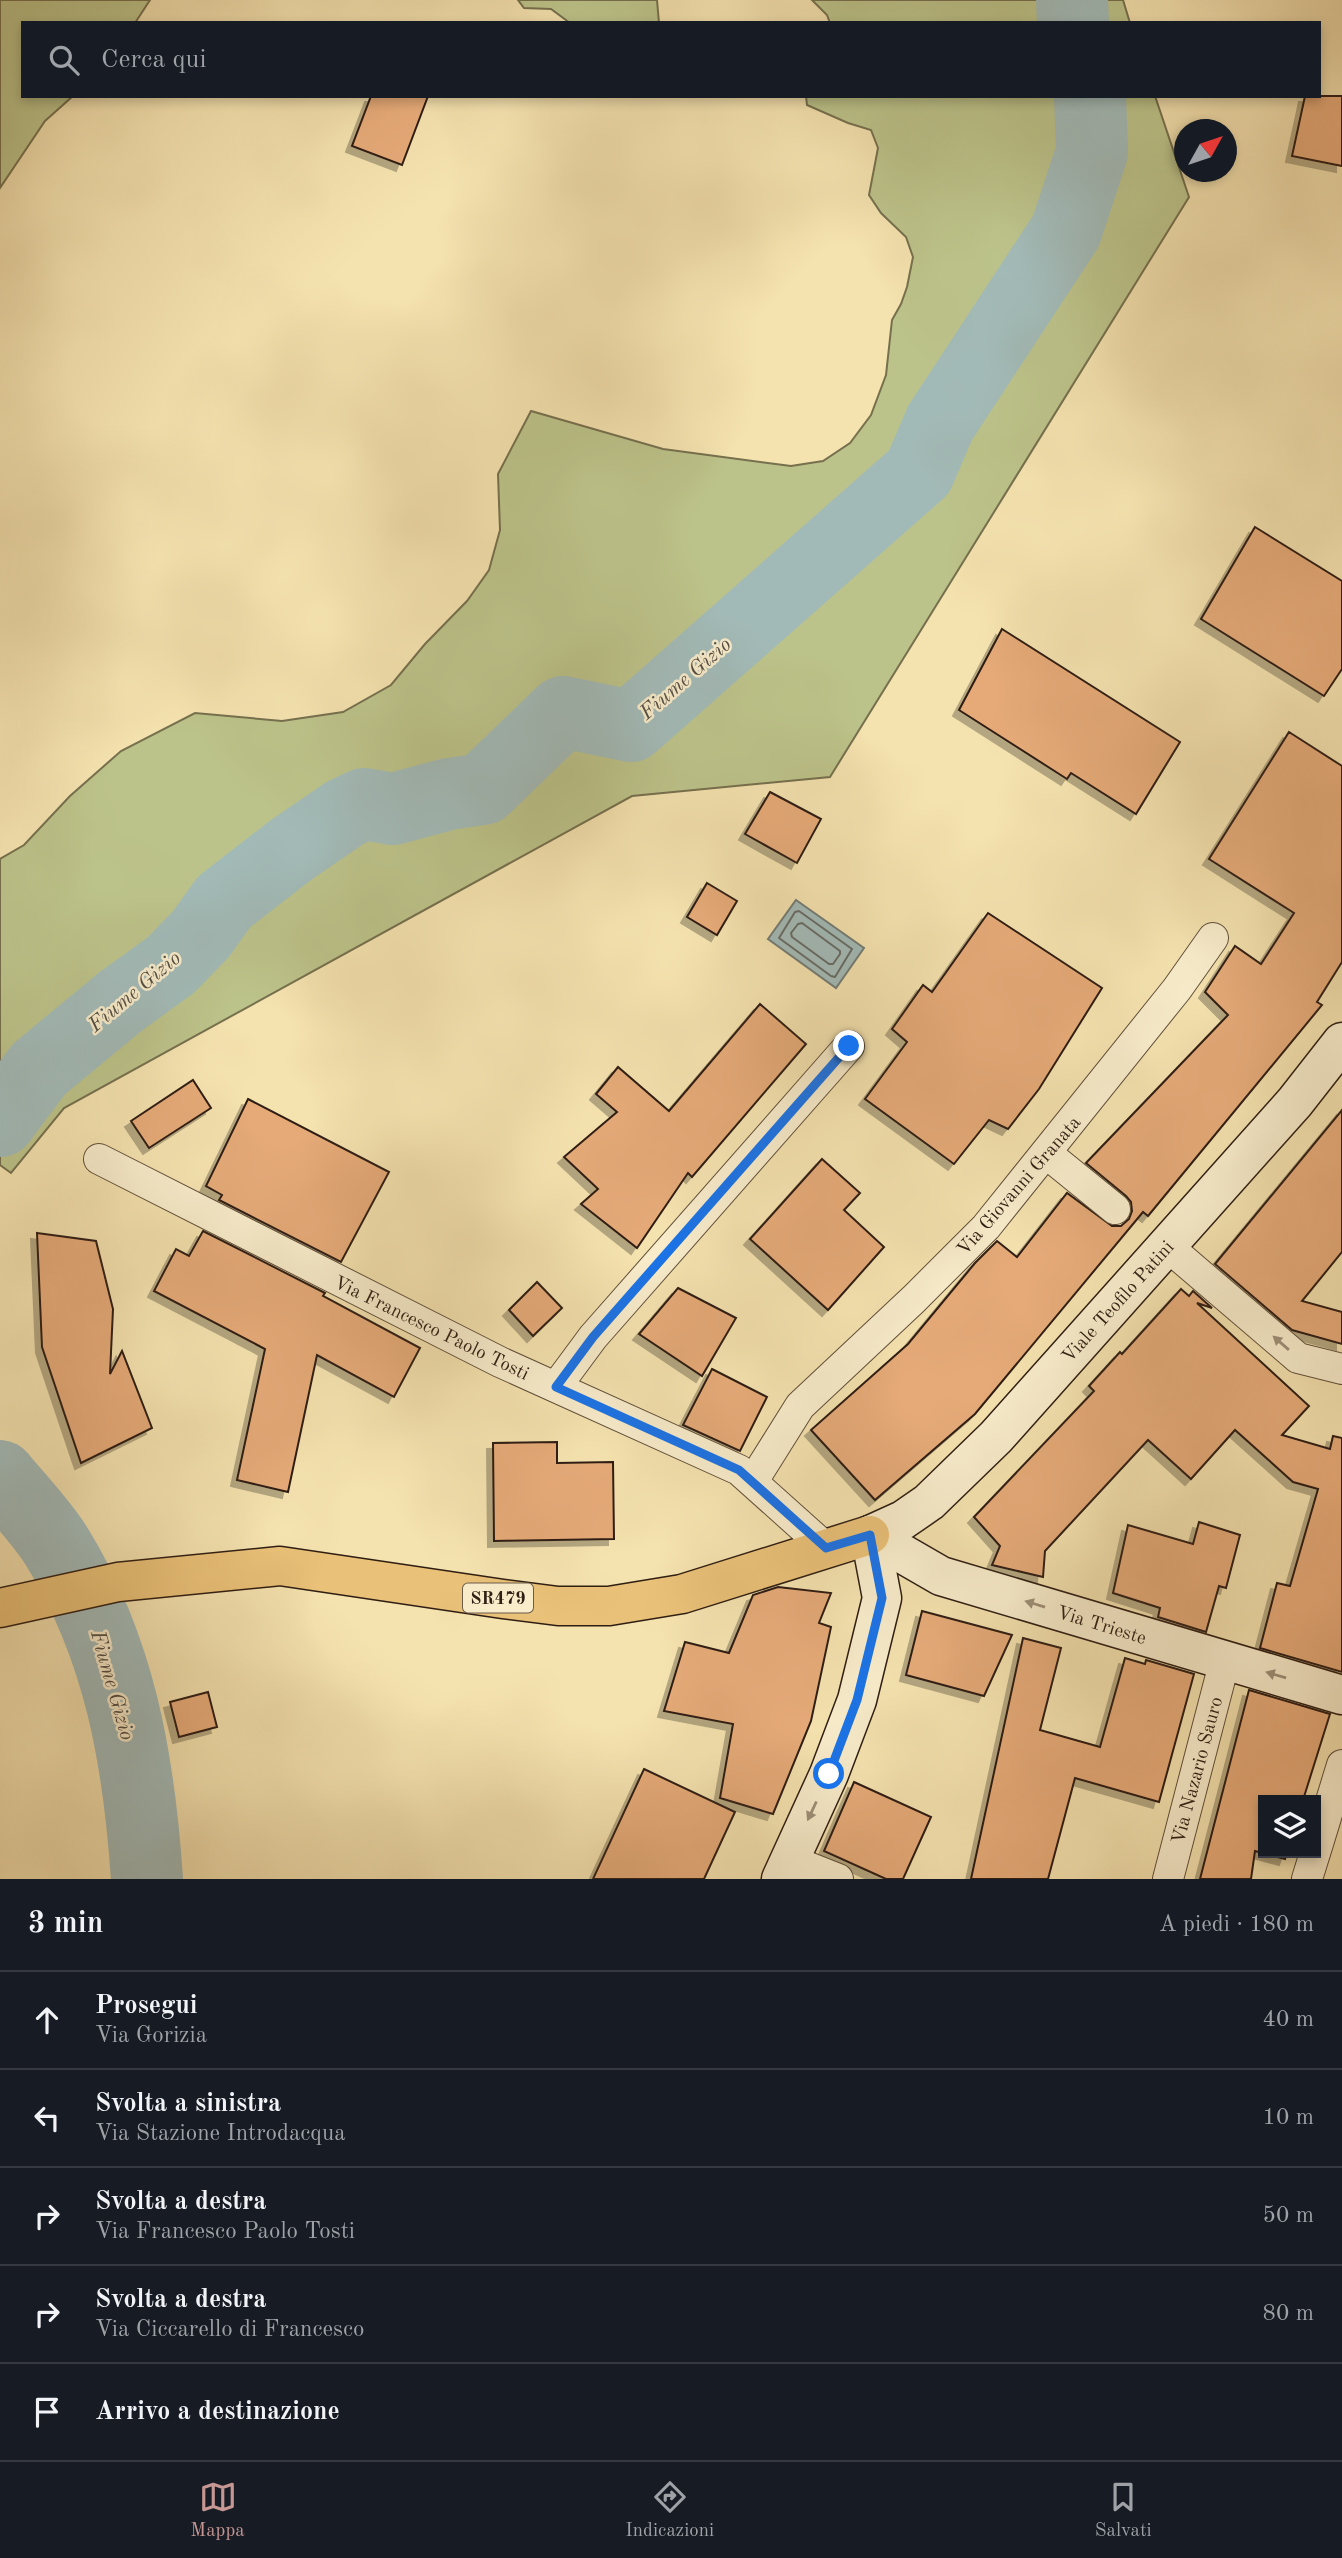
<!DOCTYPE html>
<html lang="it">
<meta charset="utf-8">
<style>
:root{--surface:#171b24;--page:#20242c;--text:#f1f3f6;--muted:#9ea1a6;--line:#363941;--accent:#c59692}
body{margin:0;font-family:"Old Standard TT",serif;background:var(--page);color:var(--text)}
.controls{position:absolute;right:21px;bottom:21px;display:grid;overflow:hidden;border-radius:0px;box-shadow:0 4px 10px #0003}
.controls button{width:63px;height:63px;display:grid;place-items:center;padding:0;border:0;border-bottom:2px solid var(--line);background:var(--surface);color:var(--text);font:35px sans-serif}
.compass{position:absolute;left:1174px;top:119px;width:63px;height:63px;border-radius:50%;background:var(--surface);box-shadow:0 4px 10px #0003;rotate:50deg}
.stop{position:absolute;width:21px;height:21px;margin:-16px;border:5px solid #1a73e8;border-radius:50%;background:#fff}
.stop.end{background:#1a73e8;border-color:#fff;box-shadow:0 2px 7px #0008}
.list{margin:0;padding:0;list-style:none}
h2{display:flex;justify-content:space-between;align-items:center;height:91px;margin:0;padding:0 28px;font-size:30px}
h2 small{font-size:23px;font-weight:400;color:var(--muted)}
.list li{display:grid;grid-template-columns:46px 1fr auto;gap:21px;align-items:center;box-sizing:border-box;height:98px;padding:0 28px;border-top:2px solid var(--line)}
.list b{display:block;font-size:26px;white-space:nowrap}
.list p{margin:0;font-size:23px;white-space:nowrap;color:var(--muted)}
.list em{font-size:23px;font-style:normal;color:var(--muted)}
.icon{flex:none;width:38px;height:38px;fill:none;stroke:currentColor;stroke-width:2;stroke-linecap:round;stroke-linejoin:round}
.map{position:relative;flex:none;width:1342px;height:1879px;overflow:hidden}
.search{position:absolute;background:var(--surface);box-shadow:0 4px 10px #0003;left:21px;right:21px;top:21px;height:77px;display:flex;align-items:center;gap:18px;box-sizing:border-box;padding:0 24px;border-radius:0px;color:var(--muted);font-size:26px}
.sheet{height:581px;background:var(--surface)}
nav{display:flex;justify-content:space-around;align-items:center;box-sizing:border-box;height:98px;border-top:2px solid var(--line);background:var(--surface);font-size:19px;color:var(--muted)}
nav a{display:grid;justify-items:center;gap:4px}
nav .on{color:var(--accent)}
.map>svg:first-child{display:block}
</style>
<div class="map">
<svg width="1342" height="1879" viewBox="0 0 1342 1879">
<defs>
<filter id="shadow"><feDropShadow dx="-6" dy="6" stdDeviation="0" flood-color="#0004"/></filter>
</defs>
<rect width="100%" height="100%" fill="#f4e2af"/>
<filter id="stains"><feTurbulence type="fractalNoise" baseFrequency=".00286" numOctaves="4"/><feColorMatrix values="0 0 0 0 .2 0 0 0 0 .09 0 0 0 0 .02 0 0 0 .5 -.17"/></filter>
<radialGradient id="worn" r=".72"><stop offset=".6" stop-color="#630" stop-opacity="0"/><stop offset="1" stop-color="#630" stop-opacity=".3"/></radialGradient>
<g fill="#bcc38a" stroke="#76704e" stroke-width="2">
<path d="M 0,0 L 150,0 L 135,23 L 23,23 L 23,96 L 73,96 L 45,121 L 0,188 Z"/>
<path d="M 518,0 L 657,0 L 659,23 L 570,23 L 551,9 L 524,8 Z"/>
<path d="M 812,0 L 1123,0 L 1130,23 L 830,23 L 827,15 Z"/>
<path d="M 806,96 L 1155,96 L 1189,197 L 830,777 L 632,796 L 64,1108 L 11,1173 L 0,1165 L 0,859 L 24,845 L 70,796 L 121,751 L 195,713 L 282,721 L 343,712 L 391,685 L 425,644 L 467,601 L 489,570 L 500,530 L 498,474 L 531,411 L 663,449 L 791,466 L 823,461 L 850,443 L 871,415 L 886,375 L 892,320 L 901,304 L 907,287 L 913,257 L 906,237 L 881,213 L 869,195 L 878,148 L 871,130 L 848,123 L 807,105 Z"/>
</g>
<path fill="#a2bab7" stroke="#747c75" stroke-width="2" d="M 796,900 L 864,948 L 836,988 L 768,939 Z"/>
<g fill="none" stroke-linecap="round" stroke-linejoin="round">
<g stroke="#686c65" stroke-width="2">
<path d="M 799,911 L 852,949 L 835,977 L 831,976 L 779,938 L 795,912 Z"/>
<path d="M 802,923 L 840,951 L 840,954 L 833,964 L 829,964 L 792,937 L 791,933 L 798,924 Z"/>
</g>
<g stroke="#a2bab7" stroke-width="72">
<path d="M 1072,0 L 1073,23"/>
<path d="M 0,1121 L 39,1069 L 120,1002 L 171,965 L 201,934 L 224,902 L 291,850 L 345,813 L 364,804 L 393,809 L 449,794 L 483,789 L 563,712 L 631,726 L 919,472 L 940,423 L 1066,231 L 1092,152 L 1090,96"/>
<path d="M 0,1476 C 18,1498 43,1524 57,1547 C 120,1649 139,1761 147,1879"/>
</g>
</g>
<g fill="#e5aa78" stroke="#2f1e13" stroke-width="2" filter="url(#shadow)">
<path d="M 371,96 L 428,96 L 402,165 L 352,146 Z"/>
<path d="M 1305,96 L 1342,96 L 1342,166 L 1292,156 Z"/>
<path d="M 1255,527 L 1342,581 L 1342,669 L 1324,696 L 1201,619 Z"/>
<path d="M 1002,629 L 1180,742 L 1136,814 L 1071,773 L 1067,779 L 959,710 Z"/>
<path d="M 1289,732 L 1342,766 L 1342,962 L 1317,1002 L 1322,1005 L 1148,1216 L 1143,1212 L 975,1414 L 875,1500 L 811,1430 L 908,1344 L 975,1263 L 997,1241 L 1017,1257 L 1067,1193 L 1112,1226 L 1121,1226 L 1129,1219 L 1132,1211 L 1131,1202 L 1126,1196 L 1086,1163 L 1228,1015 L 1205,992 L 1235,946 L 1261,964 L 1294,913 L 1209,859 Z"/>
<path d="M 770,792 L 821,819 L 797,863 L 745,834 Z"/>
<path d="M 707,883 L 737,901 L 717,935 L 687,917 Z"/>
<path d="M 988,913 L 1102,988 L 1039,1089 L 1008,1129 L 989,1120 L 954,1164 L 865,1099 L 907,1042 L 892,1029 L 923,985 L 932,992 Z"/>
<path d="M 760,1004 L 806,1044 L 692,1177 L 688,1173 L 637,1248 L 581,1204 L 598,1189 L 564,1157 L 617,1112 L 596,1094 L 618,1067 L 669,1111 Z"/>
<path d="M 193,1080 L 211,1108 L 149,1148 L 131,1121 Z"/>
<path d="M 248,1099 L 389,1172 L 341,1262 L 219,1200 L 222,1195 L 206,1186 Z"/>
<path d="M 1342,1110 L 1342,1252 L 1302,1301 L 1342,1312 L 1342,1344 L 1292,1330 L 1215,1264 Z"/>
<path d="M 822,1159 L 860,1193 L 844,1210 L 884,1247 L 828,1310 L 750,1239 Z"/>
<path d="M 203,1231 L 325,1293 L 323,1296 L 420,1348 L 394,1397 L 317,1355 L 288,1492 L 237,1480 L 265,1349 L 154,1291 L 176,1249 L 189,1256 Z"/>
<path d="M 37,1233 L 96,1241 L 113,1309 L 110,1374 L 122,1351 L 152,1428 L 81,1463 L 42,1347 Z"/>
<path d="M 537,1282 L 562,1308 L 533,1336 L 509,1310 Z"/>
<path d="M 678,1288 L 736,1318 L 702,1376 L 639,1334 Z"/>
<path d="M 1181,1289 L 1189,1296 L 1193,1291 L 1212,1308 L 1197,1303 L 1309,1406 L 1282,1435 L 1330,1449 L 1333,1436 L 1342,1438 L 1342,1672 L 1260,1648 L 1277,1583 L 1290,1586 L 1318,1489 L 1293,1482 L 1235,1430 L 1191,1479 L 1148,1440 L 1045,1551 L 1043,1577 L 992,1565 L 1000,1546 L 974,1517 L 1094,1391 L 1089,1386 L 1120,1352 L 1122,1354 Z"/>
<path d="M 712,1369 L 767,1397 L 740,1451 L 683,1425 Z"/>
<path d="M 557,1442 L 557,1463 L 613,1462 L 614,1539 L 494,1541 L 493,1443 Z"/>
<path d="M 1199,1522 L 1240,1535 L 1226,1588 L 1219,1586 L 1206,1632 L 1158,1617 L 1160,1608 L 1113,1593 L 1128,1525 L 1193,1544 Z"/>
<path d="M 778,1587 L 831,1593 L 819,1623 L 831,1627 L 811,1721 L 773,1814 L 720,1798 L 733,1724 L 664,1711 L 685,1642 L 729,1653 L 753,1595 Z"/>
<path d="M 922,1611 L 1012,1635 L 984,1696 L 906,1675 Z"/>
<path d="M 1023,1638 L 1061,1648 L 1040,1730 L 1100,1747 L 1125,1658 L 1145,1664 L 1146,1660 L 1194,1674 L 1159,1802 L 1075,1778 L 1048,1879 L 971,1879 Z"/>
<path d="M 1249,1690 L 1330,1714 L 1303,1800 L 1263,1800 L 1263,1853 L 1287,1853 L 1285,1859 L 1255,1851 L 1251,1879 L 1200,1879 Z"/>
<path d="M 208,1692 L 217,1727 L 179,1737 L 170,1702 Z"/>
<path d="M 644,1769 L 735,1812 L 704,1879 L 593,1879 Z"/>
<path d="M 854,1782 L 931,1817 L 903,1879 L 886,1879 L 824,1851 Z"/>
</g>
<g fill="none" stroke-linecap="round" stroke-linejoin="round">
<g stroke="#604f3a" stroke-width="32">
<g id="street">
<path d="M 1046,1153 L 1115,1209"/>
<path d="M 99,1159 L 500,1362 L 739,1470 L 826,1548"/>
<path d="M 1167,1246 L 1298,1358 L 1342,1369"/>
<path d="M 556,1387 L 593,1337 L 849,1046"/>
<path d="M 753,1481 L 800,1406 L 914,1299 L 986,1227 L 1177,989 L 1213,938"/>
<path d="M 1316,1850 L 1342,1765"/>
<path d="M 790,1860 L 838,1879"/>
<path d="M 1168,1879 L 1225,1660"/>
<path d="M 1307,1879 L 1315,1853"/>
</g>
</g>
<g stroke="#2f1e13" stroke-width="41">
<g id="secondary">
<path d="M 870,1535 L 903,1520 L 929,1502 L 996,1437 L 1295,1102 L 1342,1042"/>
<path d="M 870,1535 L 941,1576 L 1342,1695"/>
<path d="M 781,1879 L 829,1774 L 857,1700 L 882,1598 L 870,1535"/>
</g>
</g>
<g stroke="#2f1e13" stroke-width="41">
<path id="primary" d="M 0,1608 L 118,1582 L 280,1566 L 503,1599 L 558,1606 L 609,1606 L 682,1594 L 870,1535"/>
</g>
<use href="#street" stroke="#f8eccb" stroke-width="30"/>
<use href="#secondary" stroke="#f8eccb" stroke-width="38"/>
<use href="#primary" stroke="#eac178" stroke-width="38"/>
</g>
<defs><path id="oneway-solid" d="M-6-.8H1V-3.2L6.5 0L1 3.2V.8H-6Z" transform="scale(1.75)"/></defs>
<g fill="#9e8f78">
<use href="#oneway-solid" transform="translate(1281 1343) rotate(-139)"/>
<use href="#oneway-solid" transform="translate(1035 1604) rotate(-163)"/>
<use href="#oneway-solid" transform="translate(1276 1675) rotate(-164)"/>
<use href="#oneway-solid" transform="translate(812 1811) rotate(115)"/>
</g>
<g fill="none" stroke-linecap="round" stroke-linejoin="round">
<path stroke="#1a73e8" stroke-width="9" d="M 829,1774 L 857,1700 L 882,1598 L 870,1535 L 826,1548 L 739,1470 L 556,1387 L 593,1337 L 849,1046"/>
</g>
<g text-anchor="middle" stroke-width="5" stroke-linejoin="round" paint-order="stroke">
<rect fill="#f8eccb" stroke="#6b5c4a" stroke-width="2" x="463" y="1583.5" width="70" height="29" rx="5"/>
<g font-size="18" font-weight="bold" fill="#2f1e13">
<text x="498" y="1604">SR479</text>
</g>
<g font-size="19" fill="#2f1e13" stroke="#f8eccb">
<text transform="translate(1018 1185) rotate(-49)" y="7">Via Giovanni Granata</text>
<text transform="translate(1117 1301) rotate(-48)" y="7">Viale Teofilo Patini</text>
<text transform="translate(432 1327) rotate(26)" y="7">Via Francesco Paolo Tosti</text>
<text transform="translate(1102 1624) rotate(17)" y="7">Via Trieste</text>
<text transform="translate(1196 1770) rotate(-75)" y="7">Via Nazario Sauro</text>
</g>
<g font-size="21" font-style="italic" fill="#524d44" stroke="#f8eccb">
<text transform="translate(685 678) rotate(-41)" y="7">Fiume Gizio</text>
<text transform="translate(134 991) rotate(-40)" y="7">Fiume Gizio</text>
<text transform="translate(113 1685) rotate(74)" y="7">Fiume Gizio</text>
</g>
</g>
<rect width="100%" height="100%" filter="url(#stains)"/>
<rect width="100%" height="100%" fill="url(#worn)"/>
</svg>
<div class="controls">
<button><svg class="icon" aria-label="layers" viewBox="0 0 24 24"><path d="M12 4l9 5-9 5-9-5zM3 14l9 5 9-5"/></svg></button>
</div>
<svg class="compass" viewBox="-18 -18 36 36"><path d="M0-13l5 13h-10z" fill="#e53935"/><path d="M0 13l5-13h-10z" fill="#9ea1a6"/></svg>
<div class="stop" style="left:829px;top:1774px"></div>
<div class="stop end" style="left:849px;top:1046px"></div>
<div class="search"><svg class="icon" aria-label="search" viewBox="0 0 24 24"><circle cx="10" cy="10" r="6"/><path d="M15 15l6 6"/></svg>Cerca qui</div>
</div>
<section class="sheet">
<h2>3 min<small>A piedi · 180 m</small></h2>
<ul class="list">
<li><svg class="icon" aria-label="ahead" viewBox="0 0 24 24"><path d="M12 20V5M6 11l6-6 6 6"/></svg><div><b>Prosegui</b><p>Via Gorizia</p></div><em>40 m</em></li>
<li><svg class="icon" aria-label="left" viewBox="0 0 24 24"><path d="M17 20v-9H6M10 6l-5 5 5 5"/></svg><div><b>Svolta a sinistra</b><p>Via Stazione Introdacqua</p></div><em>10 m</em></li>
<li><svg class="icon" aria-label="right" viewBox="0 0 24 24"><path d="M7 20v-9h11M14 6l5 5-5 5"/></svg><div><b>Svolta a destra</b><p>Via Francesco Paolo Tosti</p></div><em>50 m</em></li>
<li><svg class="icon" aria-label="right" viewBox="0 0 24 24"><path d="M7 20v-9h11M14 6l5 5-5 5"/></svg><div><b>Svolta a destra</b><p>Via Ciccarello di Francesco</p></div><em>80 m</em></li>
<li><svg class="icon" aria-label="arrive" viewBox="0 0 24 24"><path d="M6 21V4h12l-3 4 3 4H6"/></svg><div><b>Arrivo a destinazione</b></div></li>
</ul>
</section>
<nav>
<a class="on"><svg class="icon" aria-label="map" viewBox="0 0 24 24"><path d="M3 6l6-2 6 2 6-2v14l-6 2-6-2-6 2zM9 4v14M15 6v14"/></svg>Mappa</a>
<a><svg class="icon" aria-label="directions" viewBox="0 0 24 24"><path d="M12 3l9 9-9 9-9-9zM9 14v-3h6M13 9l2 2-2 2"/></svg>Indicazioni</a>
<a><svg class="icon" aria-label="saved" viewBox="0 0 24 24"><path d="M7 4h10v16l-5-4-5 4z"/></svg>Salvati</a>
</nav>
